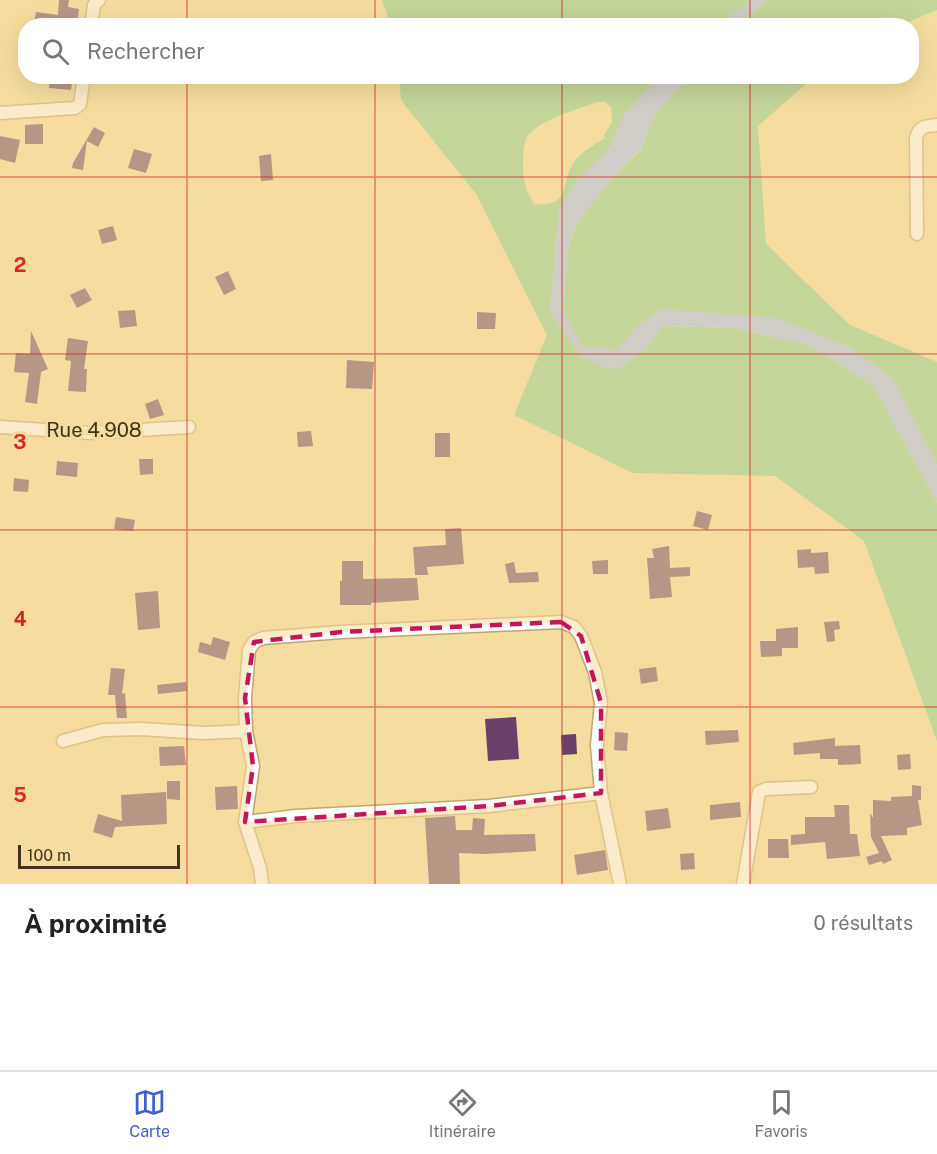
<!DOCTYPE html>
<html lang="fr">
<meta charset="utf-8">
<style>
:root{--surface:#fff;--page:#f2f2f2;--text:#222;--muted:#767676;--line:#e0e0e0;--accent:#415ed1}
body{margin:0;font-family:"Public Sans",sans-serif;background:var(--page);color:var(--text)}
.scale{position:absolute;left:18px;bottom:15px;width:162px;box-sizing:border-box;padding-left:6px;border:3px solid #3e341b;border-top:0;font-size:16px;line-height:21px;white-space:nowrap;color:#3e341b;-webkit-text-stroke:4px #f5dd9f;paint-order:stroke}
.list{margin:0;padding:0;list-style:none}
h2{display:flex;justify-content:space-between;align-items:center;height:78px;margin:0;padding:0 24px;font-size:26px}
h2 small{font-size:20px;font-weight:400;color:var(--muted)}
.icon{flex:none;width:33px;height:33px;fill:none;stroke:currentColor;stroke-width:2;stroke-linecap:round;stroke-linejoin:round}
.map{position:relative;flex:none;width:937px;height:884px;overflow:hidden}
.search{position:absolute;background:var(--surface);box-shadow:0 6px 24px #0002;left:18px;right:18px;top:18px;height:66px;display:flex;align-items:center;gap:15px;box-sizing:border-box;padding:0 21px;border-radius:24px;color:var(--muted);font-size:22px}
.sheet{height:186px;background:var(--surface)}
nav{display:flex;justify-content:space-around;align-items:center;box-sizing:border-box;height:84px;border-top:2px solid var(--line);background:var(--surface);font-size:16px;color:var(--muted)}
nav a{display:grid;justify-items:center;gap:3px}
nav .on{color:var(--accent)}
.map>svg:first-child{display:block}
</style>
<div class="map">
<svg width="937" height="884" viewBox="0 0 937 884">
<rect width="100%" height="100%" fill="#f5dd9f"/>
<g fill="#87cc93" fill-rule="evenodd">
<path d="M 382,0 L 752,0 L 717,26 L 391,25 Z"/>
<path d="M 766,0 L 937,0 L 937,10 L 901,25 L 739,26 Z"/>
<path d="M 399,77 L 661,77 L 625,114 L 606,153 L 579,178 L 559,209 L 550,312 L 582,357 L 617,369 L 647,348 L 662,326 L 730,328 L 807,344 L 873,385 L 937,503 L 937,741 L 864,541 L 775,476 L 633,473 L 514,415 L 547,335 L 476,194 L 401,100 ZM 597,102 L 605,102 L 611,107 L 612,122 L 604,135 L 605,138 C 596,144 584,150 577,158 C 557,181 576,207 534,204 C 526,191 523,180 523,165 C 523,157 523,145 527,137 C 538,120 579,109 597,102 Z"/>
<path d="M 688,77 L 814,77 L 758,126 L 766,244 L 850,325 L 937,362 L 937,465 L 893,378 L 846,345 L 693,313 L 662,309 L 640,324 L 617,350 L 582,347 L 563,311 L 568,248 L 579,220 L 613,178 L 641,150 L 654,116 Z"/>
</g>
<g fill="#a2b8f7">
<path d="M 752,0 L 766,0 L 739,25 L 717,25 Z"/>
<path d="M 660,77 L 688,77 L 654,116 L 641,149 L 613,178 L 579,220 L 568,248 L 563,311 L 582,346 L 617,350 L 640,324 L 662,309 L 776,318 L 846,345 L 893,378 L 937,465 L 937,503 L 873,385 L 807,344 L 730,328 L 663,326 L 647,348 L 617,369 L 606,368 L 582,357 L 550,312 L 559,209 L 579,178 L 606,153 L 625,114 Z"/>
</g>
<g fill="#6b4069">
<path d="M 59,0 L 69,0 L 68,7 L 79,9 L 77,26 L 34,23 L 36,12 L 58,15 Z"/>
<path d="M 50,76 L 73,76 L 71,90 L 49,88 Z"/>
<path d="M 43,124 L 43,144 L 25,144 L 25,125 Z"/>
<path d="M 94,127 L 105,133 L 98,147 L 87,141 L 83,170 L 72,168 L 73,163 Z"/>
<path d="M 0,136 L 20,140 L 15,163 L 0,159 Z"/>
<path d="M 134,149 L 152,154 L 146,173 L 128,168 Z"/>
<path d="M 271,154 L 273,180 L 261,181 L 259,156 Z"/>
<path d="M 113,226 L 117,240 L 102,244 L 98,230 Z"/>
<path d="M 228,271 L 236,289 L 224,295 L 215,277 Z"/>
<path d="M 85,288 L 92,300 L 77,308 L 70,295 Z"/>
<path d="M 135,310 L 137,326 L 120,328 L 118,311 Z"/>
<path d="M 477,312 L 496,313 L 495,329 L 477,329 Z"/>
<path d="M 31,331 L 48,369 L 41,372 L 37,404 L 25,402 L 29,373 L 14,372 L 16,353 L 30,354 Z"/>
<path d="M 68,338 L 88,341 L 84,369 L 87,369 L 86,392 L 68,391 L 71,361 L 65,360 Z"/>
<path d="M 347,360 L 374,362 L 372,389 L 346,388 Z"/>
<path d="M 158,399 L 164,415 L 150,419 L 145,404 Z"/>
<path d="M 311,431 L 313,446 L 298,447 L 297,432 Z"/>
<rect x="435" y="433" width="15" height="24"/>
<path d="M 139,459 L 153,459 L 153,474 L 140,475 Z"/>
<path d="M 57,461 L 78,463 L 77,477 L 56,475 Z"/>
<path d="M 14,478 L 29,480 L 28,492 L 13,491 Z"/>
<path d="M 697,511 L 712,515 L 708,530 L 693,526 Z"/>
<path d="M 116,517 L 135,520 L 133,531 L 114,529 Z"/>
<path d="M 461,528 L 464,564 L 427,567 L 428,575 L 415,575 L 413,547 L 446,545 L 445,529 Z"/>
<path d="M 669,546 L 670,568 L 690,567 L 690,576 L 670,577 L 672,597 L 650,599 L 647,558 L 654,558 L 652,549 Z"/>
<path d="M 811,549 L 811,553 L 828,552 L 829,573 L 815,574 L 814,567 L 798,568 L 797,550 Z"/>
<path d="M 608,560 L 608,574 L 593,574 L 592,561 Z"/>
<path d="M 342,561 L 363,561 L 363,579 L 417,578 L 419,600 L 371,603 L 371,605 L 340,605 L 340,581 L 342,581 Z"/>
<path d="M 514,562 L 516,573 L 538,572 L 539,582 L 509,583 L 505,564 Z"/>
<path d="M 158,591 L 160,628 L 138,630 L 135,593 Z"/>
<path d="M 839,621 L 840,629 L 834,630 L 835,641 L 827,642 L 824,622 Z"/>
<path d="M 798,627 L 798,648 L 782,648 L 782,656 L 761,657 L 760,641 L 776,641 L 776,629 Z"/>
<path d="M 213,637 L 230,642 L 225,660 L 198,652 L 200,642 L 211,645 Z"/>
<path d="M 656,667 L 658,681 L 641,684 L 639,669 Z"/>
<path d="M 111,668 L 125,669 L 122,694 L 125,693 L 127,718 L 117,718 L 115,695 L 108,695 Z"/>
<path d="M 186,682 L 187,691 L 158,694 L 157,685 Z"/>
<path d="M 516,717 L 519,759 L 488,761 L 485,719 Z"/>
<path d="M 738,730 L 739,742 L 706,745 L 705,731 Z"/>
<path d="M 615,732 L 628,733 L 627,751 L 614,750 Z"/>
<path d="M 576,734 L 577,754 L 562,755 L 561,735 Z"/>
<path d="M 835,738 L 835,746 L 860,745 L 861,764 L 838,765 L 838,759 L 820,759 L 820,753 L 794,755 L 793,743 Z"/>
<path d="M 184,746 L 186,765 L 160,766 L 159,747 Z"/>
<path d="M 910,754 L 911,769 L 898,770 L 897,755 Z"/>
<path d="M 167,781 L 180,781 L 180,800 L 167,799 Z"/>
<path d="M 912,785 L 921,786 L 921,800 L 918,800 L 922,825 L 907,828 L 907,835 L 881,836 L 892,860 L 883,864 L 882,861 L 869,865 L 866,857 L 879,853 L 871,837 L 870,813 L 873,818 L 873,800 L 891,801 L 891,797 L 912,796 Z"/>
<path d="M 237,786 L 238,809 L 216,810 L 215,787 Z"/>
<path d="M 166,792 L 167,824 L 115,827 L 112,838 L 93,832 L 98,814 L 122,821 L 121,795 Z"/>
<path d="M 740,802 L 741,817 L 710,820 L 710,805 Z"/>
<path d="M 834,805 L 849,805 L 850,834 L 857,834 L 860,856 L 827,859 L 825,842 L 791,845 L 791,835 L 805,834 L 805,817 L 835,817 Z"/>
<path d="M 668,808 L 671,828 L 647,831 L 645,811 Z"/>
<path d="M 455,816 L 456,830 L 472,830 L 473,818 L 485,819 L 484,835 L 535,834 L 536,851 L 485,854 L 459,853 L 460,884 L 429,884 L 425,818 Z"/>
<path d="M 768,839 L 788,839 L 789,858 L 768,858 Z"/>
<path d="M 605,850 L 608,870 L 577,875 L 574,855 Z"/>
<path d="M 694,853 L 695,869 L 681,870 L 680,854 Z"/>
</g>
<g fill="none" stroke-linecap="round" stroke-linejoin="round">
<g stroke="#bea66a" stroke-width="15">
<g id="street">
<path d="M 91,26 L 94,5 L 99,0"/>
<path d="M 0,113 L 75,108 L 80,104 L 84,76"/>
<path d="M 917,234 L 916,138 C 919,126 926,126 937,125"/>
<path d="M 0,427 L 90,433 L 189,427"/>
<path d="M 63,741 L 103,730 L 141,729 L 204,733 L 246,731"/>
<path d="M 245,822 L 296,816 L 489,806 L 601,793"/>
<path d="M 262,884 L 260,868 L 245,822 L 253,766 L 246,731 L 245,698 L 249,650 L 254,642 L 263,638 L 341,632 L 561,622 L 574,627 L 581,636 L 595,672 L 601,703 L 597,745 L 601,793 L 620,884"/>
<path d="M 743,884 L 759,792 L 766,789 L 811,787"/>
</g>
</g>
<use href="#street" stroke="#fff" stroke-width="12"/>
</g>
<path d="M0 0H937V884H0ZM 561,622 L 581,636 L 601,703 L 601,793 L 489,806 L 245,822 L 253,766 L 245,698 L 254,642 L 341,632 Z" fill="#f5dd9f" fill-opacity=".55" fill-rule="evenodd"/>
<path fill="none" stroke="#c2185b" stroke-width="4.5" stroke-dasharray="12 8" stroke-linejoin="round" d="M 561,622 L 581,636 L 601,703 L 601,793 L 489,806 L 245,822 L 253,766 L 245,698 L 254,642 L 341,632 Z"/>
<path fill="none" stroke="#d62828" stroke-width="1.5" stroke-opacity="0.55" d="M 187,0 L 187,26M 375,0 L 375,26M 562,0 L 562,26M 750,0 L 750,26M 187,76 L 187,884M 375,76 L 375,884M 562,76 L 562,884M 750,76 L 750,884M 0,177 L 937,177M 0,354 L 937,354M 0,530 L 937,530M 0,707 L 937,707"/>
<g text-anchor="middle" stroke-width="6" stroke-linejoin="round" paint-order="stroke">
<g font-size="20" fill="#3e341b" stroke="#f5dd9f">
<text x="94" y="437">Rue 4.908</text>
</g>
</g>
<g font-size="20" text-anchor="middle" font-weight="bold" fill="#d62828" stroke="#f5dd9f" stroke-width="6" stroke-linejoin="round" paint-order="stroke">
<text x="20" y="272">2</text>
<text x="20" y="449">3</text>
<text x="20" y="626">4</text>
<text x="20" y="802">5</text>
</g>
</svg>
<div class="scale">100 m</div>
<div class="search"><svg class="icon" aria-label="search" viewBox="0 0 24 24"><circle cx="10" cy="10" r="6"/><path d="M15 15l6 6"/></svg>Rechercher</div>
</div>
<section class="sheet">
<h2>À proximité<small>0 résultats</small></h2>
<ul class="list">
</ul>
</section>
<nav>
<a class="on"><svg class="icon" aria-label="map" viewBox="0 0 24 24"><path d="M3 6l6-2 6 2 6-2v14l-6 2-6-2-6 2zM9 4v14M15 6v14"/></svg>Carte</a>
<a><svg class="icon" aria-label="directions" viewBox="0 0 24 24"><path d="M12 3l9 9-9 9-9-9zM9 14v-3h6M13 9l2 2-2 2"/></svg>Itinéraire</a>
<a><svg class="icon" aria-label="saved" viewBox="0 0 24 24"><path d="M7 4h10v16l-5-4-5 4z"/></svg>Favoris</a>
</nav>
